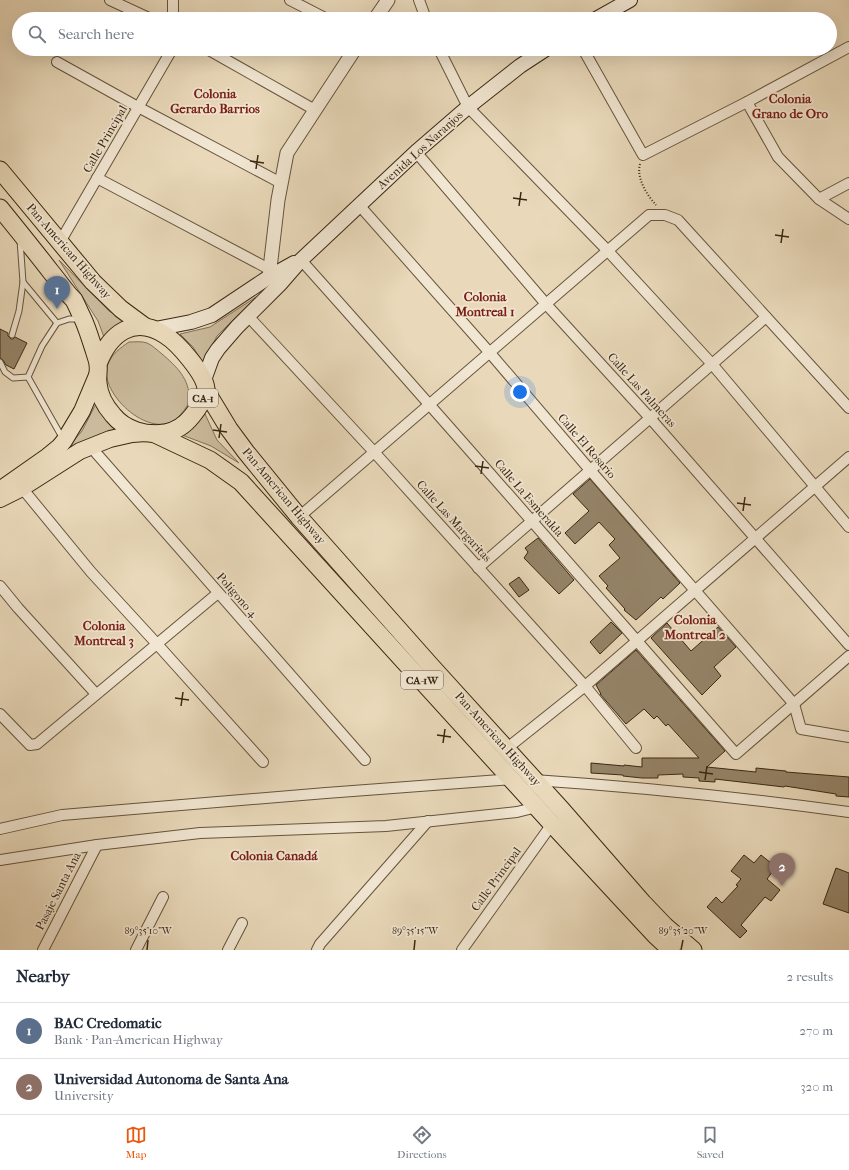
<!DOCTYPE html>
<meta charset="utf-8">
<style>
:root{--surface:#fff;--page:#f2f2f3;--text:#1f2937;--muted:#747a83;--line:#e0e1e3;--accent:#ea580c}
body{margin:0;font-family:"IM FELL French Canon",serif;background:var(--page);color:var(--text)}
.you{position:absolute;left:520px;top:392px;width:14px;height:14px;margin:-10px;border:3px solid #fff;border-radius:50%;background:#1a73e8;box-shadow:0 0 0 6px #1a73e833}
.badge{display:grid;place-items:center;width:26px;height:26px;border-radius:50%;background:var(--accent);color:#fff;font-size:13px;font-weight:700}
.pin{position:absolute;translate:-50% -33px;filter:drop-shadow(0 1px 2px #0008)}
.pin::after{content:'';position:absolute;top:21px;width:14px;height:12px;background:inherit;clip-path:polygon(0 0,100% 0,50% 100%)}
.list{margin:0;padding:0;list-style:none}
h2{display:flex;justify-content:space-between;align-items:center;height:52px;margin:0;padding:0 16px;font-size:17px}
h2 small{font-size:13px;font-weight:400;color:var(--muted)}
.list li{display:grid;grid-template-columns:26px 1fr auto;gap:12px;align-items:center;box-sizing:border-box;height:56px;padding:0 16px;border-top:1px solid var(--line)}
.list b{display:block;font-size:15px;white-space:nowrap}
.list p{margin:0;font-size:13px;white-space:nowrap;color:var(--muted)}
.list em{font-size:13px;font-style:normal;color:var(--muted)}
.icon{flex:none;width:22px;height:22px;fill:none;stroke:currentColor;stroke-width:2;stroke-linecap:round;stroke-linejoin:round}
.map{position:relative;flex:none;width:849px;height:950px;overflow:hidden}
.search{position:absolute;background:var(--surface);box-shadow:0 4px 16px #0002;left:12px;right:12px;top:12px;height:44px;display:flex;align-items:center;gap:10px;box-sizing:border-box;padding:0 14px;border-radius:22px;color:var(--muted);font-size:15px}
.sheet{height:164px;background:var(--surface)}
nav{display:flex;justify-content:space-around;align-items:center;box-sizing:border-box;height:56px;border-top:1px solid var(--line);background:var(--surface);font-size:11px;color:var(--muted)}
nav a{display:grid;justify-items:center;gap:2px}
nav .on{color:var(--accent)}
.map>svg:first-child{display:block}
</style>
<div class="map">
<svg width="849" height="950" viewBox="0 0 849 950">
<rect width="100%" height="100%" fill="#e9d9ba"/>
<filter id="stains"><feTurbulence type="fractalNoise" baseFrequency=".005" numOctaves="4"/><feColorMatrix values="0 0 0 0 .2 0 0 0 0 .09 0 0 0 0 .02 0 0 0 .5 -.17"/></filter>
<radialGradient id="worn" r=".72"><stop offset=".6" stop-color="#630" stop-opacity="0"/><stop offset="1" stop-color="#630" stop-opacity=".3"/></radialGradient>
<g fill="#cbbb9d" stroke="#827158">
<path d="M 59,260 L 109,311 L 126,321 L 104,337 L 98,321 Z"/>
<path d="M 256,297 L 217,336 L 203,363 L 193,347 L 180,334 L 210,327 Z"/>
<path d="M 129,342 C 134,342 142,341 147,343 C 152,345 157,350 162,354 C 176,366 190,379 189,399 C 189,405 185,409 181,414 C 156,447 96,393 108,364 C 112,354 120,348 129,342 Z"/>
<path d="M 97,402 L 121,432 L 44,467 L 69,446 L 82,431 Z"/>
<path d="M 205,414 L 217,440 L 239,463 L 211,446 L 182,435 L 195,426 Z"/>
</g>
<g fill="#958469" stroke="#3a2712">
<path d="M 0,329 L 8,333 L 8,336 L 11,339 L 13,339 L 15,337 L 27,343 L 14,369 L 6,365 L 3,360 L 0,358 Z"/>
<path d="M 590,479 L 680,583 L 663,599 L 661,597 L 636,620 L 624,610 L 625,609 L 606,588 L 608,586 L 599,576 L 620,558 L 609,545 L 615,539 L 599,522 L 575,544 L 565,533 L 589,511 L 573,494 Z"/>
<path d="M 538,538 L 574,580 L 559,594 L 524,558 L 528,552 L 525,548 Z"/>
<path d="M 519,577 L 529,590 L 519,597 L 509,584 Z"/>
<path d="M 611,622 L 622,633 L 600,654 L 590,642 Z"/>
<path d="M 667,623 L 691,651 L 718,627 L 736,647 L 714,667 L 721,676 L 702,695 L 651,638 Z"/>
<path d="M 636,650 L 725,751 L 707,767 L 756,772 L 756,768 L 786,771 L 786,772 L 849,777 L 849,797 L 836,796 L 836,794 L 785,786 L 784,787 L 715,779 L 715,782 L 699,781 L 699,778 L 683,777 L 683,774 L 658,775 L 658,778 L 642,778 L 623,776 L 623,775 L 591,773 L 591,763 L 624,766 L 624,765 L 642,767 L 642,758 L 699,758 L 668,724 L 666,726 L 657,716 L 654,719 L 644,709 L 626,724 L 600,694 L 601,694 L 596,685 Z"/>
<path d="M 744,855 L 754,863 L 761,855 L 776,867 L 767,879 L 780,890 L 771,901 L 765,897 L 741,925 L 747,931 L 740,938 L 707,907 L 716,897 L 722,903 L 738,886 L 736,885 L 741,879 L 731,871 Z"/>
<path d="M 836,868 L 849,873 L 849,913 L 823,904 Z"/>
</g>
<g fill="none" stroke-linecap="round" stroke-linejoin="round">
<g stroke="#66543c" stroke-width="7">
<g id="service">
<path d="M 23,282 L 57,323"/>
<path d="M 12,335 L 19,311 L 23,282 L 20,240"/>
<path d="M 0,362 L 5,372 L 13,378 L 28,377"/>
<path d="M 28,377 L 42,346 L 57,323 L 69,319 L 80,319"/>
<path d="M 28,377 L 63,439"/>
</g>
</g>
<g stroke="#66543c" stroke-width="12">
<g id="minor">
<path d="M 110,0 L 151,19"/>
<path d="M 290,0 L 327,19"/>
<path d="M 419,0 L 426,19"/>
<path d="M 173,19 L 173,0"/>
<path d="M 207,49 L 315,110"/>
<path d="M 439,49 L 468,107 L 607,250 L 712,364 L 849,527"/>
<path d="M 583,49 L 643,155 L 747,102 L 849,47"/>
<path d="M 57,62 L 138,107 L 281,183"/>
<path d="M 747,102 L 778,157 L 819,199 L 849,219"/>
<path d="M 416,152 L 546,304 L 650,418 L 849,645"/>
<path d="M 97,178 L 269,269"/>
<path d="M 819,199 L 849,183"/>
<path d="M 359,205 L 490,353 L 590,470 L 794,704 L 801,729 L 849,737"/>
<path d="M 60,242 L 171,51 L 171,49"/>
<path d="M 301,260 C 447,423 591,589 736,754 L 849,656"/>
<path d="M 248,316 L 375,453 L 585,686 L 636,748"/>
<path d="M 90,446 L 365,760"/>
<path d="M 22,488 L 91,572 L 157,644 L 263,762"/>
<path d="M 299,517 L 649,215 L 665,215 L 678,220 L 849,408"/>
<path d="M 478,568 L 766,317"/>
<path d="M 0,586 L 18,608 L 96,694"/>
<path d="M 0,714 L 30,745 L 37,744 L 218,593"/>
<path d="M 506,749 L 585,686 L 849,457"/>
<path d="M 534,780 C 640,787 745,798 849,812"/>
<path d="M 0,829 L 62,815 L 326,793 L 512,779"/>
<path d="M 0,860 L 97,845 L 200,833 L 386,826 L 517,812 L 537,807"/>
<path d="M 43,950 L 97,845"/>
<path d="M 136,950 L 163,897"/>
<path d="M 228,950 L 242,923"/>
<path d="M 317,950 L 320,944 L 428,821"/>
<path d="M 462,950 L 552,824"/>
</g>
</g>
<g stroke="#66543c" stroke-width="15">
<g id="tertiary">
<path d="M 375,19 L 388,0"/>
<path d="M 269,277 L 278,200 L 287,153 L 355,49"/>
</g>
</g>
<g stroke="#3a2712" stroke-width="16">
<g id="secondary">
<path d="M 596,19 L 630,0"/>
<path d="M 155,329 L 191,322 L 212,315 L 269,277 L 294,263"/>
<path d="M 204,380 L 212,358 L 218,349 L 237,327 L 281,283 L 301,260 L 416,152 L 468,107 L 520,66 L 546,49"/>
</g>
</g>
<g stroke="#3a2712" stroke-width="18">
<g id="primary">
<path d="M 1,489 L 48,456 L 59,447 L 64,441 L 82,411 L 98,373"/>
<path d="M 0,499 L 22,488 L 80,451 L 110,439 L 132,434 L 146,433"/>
</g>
</g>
<g stroke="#3a2712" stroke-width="19">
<g id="trunk">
<path d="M 0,170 L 93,282 L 121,309 L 144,326"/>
<path d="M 0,208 C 17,229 34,250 51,272 C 56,278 61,285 66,291 C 68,294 71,297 74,300 C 77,306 80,313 83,319 C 88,330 91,341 95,353 C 96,357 98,361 98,365 C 99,370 97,377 98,383 C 99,395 105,406 113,415 C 125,430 146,436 165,433 C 176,431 185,425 192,416 C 197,410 206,397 206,390 C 206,375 178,343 165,335 C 134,315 110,333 98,364"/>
<path d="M 206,391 L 229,429 L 246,452 L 299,517 L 431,666 L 561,809 L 643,903 L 665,926 L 693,950"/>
<path d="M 155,434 L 210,460 L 241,482 L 552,824 L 655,935 L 671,950"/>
</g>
</g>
<path stroke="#3a2712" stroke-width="2" stroke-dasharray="1 2" stroke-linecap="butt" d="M 640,164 C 636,178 647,195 656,205"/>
<use href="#service" stroke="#f1e6d2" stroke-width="5"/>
<use href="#minor" stroke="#f1e6d2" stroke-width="10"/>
<use href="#tertiary" stroke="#f1e6d2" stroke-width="13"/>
<use href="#secondary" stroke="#f1e6d2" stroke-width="14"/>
<use href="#primary" stroke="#e9d9ba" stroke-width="16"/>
<use href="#trunk" stroke="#e9d9ba" stroke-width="17"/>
</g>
<path fill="none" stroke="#3a2712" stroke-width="1.5" d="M 250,161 L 264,163M 256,169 L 258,155M 513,198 L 527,200M 519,206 L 521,192M 775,235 L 789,237M 781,243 L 783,229M 213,430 L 227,432M 219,438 L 221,424M 475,466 L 489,468M 481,474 L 483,461M 737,503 L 751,505M 743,511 L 745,497M 175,698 L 189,700M 181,706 L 183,692M 437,735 L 451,737M 443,743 L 445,729M 699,772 L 713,774M 705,780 L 707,766M 147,950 L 148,940M 414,950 L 415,940M 681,950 L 683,940"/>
<g text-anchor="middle" stroke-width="3.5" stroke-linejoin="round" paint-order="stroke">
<g fill="#f1e6d2" stroke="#71604c" stroke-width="1">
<rect x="188" y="389" width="30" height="18" rx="3"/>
<rect x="401" y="671" width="42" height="18" rx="3"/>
</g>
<g font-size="11" font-weight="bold" fill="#3a2712">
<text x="203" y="402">CA-1</text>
<text x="422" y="684">CA-1W</text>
</g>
<g font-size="12" fill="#3a2712" stroke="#f1e6d2">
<text transform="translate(105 139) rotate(-60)" y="4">Calle Principal</text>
<text transform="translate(420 150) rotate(-42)" y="4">Avenida Los Naranjos</text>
<text transform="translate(69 251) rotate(49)" y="4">Pan-American Highway</text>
<text transform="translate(642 390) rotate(48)" y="4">Calle Las Palmeras</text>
<text transform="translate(587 446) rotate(49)" y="4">Calle El Rosario</text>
<text transform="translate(284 496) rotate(50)" y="4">Pan-American Highway</text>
<text transform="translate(529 498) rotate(49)" y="4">Calle La Esmeralda</text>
<text transform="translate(454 521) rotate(48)" y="4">Calle Las Margaritas</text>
<text transform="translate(237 595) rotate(49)" y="4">Poligono 4</text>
<text transform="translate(498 739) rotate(48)" y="4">Pan-American Highway</text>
<text transform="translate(496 879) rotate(-54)" y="4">Calle Principal</text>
<text transform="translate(58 891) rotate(-63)" y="4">Pasaje Santa Ana</text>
</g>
<g font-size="13" font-weight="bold" fill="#7a1f14" stroke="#f1e6d2">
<text x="215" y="98">Colonia<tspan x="215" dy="15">Gerardo Barrios</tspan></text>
<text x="790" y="103">Colonia<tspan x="790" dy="15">Grano de Oro</tspan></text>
<text x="485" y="301">Colonia<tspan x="485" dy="15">Montreal 1</tspan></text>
<text x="695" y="624">Colonia<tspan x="695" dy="15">Montreal 2</tspan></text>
<text x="104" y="630">Colonia<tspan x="104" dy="15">Montreal 3</tspan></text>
<text x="274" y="860">Colonia Canadá</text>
</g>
</g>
<g font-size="10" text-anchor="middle" fill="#3a2712" stroke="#f1e6d2" stroke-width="3.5" stroke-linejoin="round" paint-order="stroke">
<text x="148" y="934">89°35'10"W</text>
<text x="415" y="934">89°35'15"W</text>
<text x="683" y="934">89°35'20"W</text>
</g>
<rect width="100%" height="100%" filter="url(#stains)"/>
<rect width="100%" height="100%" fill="url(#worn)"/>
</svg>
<div class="you"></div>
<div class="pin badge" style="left:57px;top:309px;background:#5c6f8a">1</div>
<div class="pin badge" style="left:782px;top:886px;background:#8d6e63">2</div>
<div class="search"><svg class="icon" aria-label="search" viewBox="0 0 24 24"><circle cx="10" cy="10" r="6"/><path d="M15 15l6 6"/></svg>Search here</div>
</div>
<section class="sheet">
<h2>Nearby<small>2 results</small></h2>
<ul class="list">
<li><span class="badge" style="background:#5c6f8a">1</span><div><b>BAC Credomatic</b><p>Bank · Pan-American Highway</p></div><em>270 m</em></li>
<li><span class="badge" style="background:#8d6e63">2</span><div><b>Universidad Autonoma de Santa Ana</b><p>University</p></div><em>320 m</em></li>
</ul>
</section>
<nav>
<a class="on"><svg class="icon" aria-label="map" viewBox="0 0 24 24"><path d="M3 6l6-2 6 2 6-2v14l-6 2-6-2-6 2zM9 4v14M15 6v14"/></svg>Map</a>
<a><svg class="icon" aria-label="directions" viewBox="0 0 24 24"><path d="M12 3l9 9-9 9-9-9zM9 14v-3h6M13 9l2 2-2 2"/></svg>Directions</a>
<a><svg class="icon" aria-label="saved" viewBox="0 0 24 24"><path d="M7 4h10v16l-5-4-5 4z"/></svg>Saved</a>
</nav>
